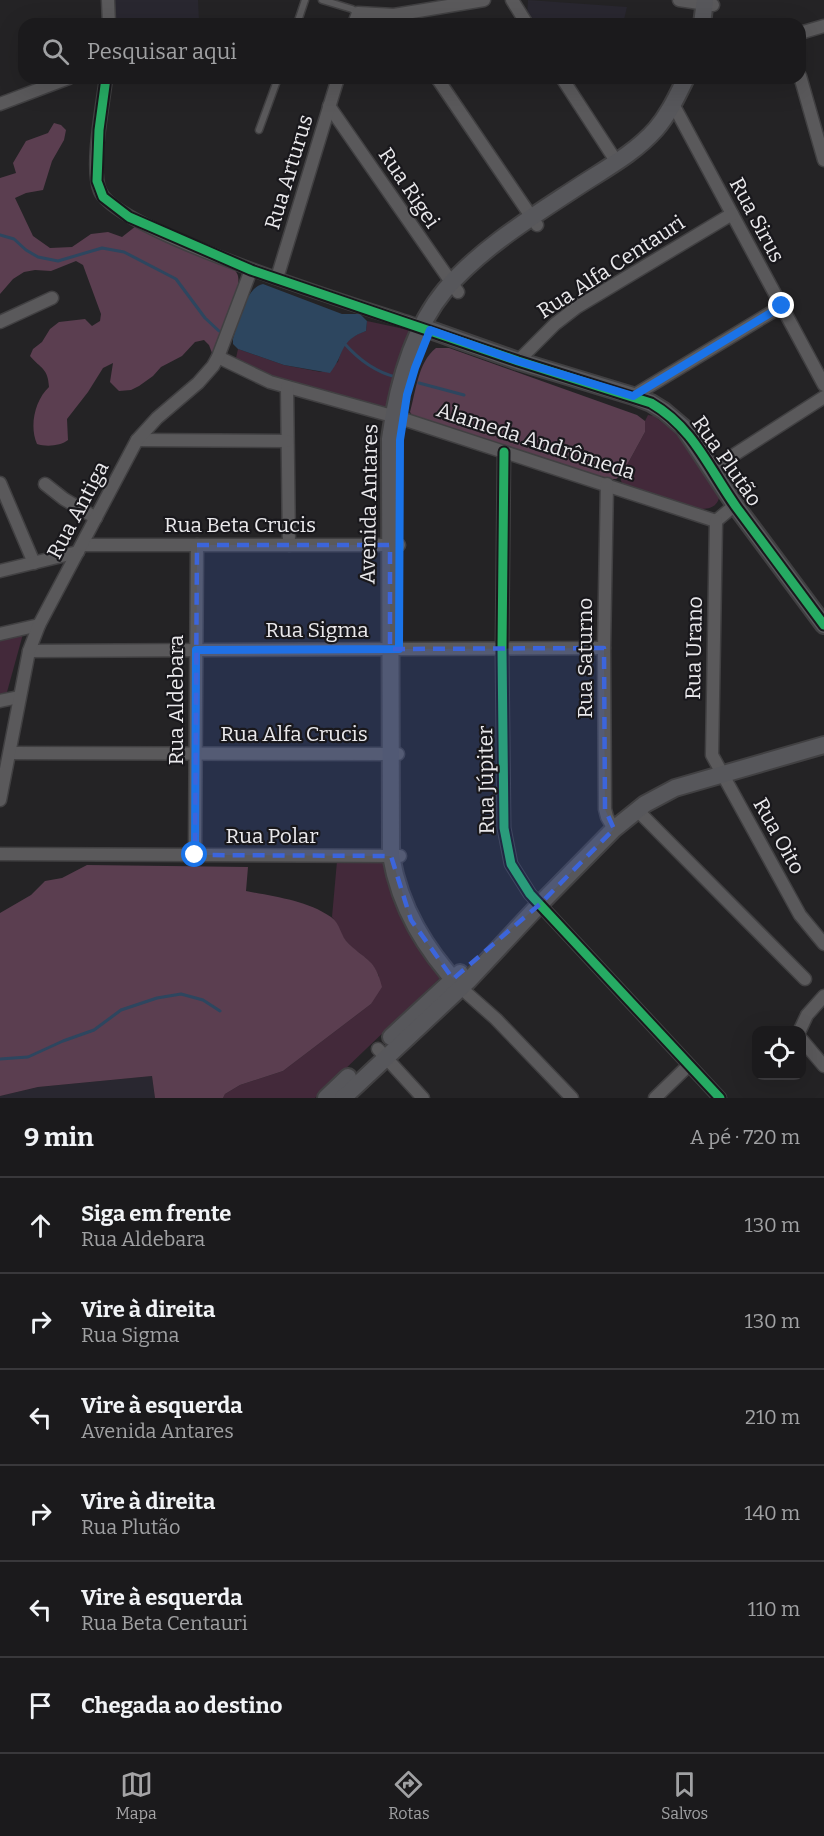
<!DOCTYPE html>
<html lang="pt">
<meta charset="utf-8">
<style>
:root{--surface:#1b1a1c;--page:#282729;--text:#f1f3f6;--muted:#a0a1a3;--line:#39383b;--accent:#a5a4a6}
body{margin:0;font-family:Bitter,serif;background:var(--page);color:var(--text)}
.controls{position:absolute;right:18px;bottom:18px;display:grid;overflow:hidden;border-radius:12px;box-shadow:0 6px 24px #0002}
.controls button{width:54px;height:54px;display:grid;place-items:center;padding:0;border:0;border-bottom:2px solid var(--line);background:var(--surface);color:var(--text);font:30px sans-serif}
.stop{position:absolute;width:18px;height:18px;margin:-14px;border:4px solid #1a73e8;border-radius:50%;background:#fff}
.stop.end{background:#1a73e8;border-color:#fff;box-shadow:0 2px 6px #0008}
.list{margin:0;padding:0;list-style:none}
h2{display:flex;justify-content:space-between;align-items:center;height:78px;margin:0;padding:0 24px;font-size:26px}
h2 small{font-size:20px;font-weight:400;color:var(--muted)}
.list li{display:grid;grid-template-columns:39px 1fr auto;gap:18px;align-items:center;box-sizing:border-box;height:96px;padding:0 24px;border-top:2px solid var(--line)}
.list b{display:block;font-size:22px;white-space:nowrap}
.list p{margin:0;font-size:20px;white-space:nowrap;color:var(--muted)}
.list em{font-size:20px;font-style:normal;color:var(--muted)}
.icon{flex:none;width:33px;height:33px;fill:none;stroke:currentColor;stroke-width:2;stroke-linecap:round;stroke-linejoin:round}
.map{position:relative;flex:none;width:824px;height:1098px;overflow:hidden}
.search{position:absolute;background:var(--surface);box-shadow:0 6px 24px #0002;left:18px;right:18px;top:18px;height:66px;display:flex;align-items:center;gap:15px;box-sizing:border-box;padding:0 21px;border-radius:18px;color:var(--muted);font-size:22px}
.sheet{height:654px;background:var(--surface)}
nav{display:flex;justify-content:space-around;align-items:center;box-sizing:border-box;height:84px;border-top:2px solid var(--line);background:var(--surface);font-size:16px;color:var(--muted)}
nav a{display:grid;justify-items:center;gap:3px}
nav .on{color:var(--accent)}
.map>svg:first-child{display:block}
</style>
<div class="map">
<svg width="824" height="1098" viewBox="0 0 824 1098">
<rect width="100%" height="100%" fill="#242325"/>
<g fill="#292730">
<path d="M 114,0 L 198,0 L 199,20 L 153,24 L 115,24 Z"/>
<path d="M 528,0 L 627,7 L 623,24 L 534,24 L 527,14 Z"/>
<path d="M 152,1076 L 155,1098 L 0,1098 L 0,1096 L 38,1087 Z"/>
</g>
<g fill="#43293a">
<path d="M 367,321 L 409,330 L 413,333 L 389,408 L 382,410 L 288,384 L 241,362 L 236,358 L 238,349 L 284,365 L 321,372 L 338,362 C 344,343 346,338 366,331 Z"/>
<path d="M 648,415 L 654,416 L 682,438 L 720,492 C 719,505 713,509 700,509 L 624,485 L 621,481 L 621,476 L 645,432 L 645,421 Z"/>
<path d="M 23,634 L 7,692 L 0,694 L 0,641 Z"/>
<path d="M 387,860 L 441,977 L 315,1098 L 223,1098 L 225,1094 L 240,1085 L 283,1071 L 371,1004 L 379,976 C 368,954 360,957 347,942 C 340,935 339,925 332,917 L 337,861 Z"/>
</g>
<g fill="#5b3e50">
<path d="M 54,123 L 61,125 L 66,130 L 64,140 L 52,161 L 43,190 L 26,193 L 15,198 L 33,236 L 50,248 L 72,247 L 91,234 L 108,232 L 122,237 L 136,226 L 230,267 C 239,272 239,277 238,287 L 216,350 L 212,353 L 209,345 L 204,340 L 195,342 L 182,356 L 161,367 L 153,376 L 139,386 L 131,390 L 119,391 L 110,382 L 113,363 L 103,368 L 88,392 L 67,419 L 68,440 C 61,446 46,447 37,444 C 29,426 35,400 49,387 C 48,368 41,369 30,356 L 33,349 L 42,342 L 50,329 L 59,322 L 85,319 L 92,326 L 100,321 L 101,314 L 83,265 L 76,261 L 51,271 L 35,270 L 24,272 L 13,279 L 0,294 L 0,178 L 16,173 L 13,163 L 26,141 L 48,133 Z"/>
<path d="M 436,348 L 449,348 L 637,415 L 645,421 L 645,432 L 621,476 L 616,479 L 608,479 L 414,418 L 410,412 C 416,391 418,362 436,348 Z"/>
<path d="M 87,865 L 248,867 L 246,891 C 275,897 306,900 331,917 C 341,924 340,936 349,944 C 367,961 375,959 382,987 L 371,1004 L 283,1071 L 240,1085 L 225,1094 L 223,1098 L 155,1098 L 152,1076 L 38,1087 L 0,1096 L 0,913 L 31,895 L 45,881 L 62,878 Z"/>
</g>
<path fill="#2d465f" d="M 263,284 L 342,314 L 360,314 L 367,321 L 366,331 C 338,341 346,353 330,373 L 284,365 L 238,349 L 233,344 L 233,339 C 238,323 246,287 263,284 Z"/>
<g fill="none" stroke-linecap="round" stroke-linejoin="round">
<g stroke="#2d465f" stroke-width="3">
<path d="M 0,235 L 14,239 L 26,250 L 38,257 L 58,261 L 102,248 L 124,252 L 176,279 L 205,318 L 219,331"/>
<path d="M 344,343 C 359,360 375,372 396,377"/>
<path d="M 419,383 L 464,395"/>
<path d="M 0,1059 L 28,1057 L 63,1041 L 94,1030 L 121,1010 L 157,998 L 181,994 L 203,1000 L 220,1011"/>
</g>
<g stroke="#414042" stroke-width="9">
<g id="lane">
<path d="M 322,0 L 352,9 L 358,13"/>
<path d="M 297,24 L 305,0"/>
<path d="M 259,130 L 278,78"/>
</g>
</g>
<g stroke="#414042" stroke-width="15">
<g id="street">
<path d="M 108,0 L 109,24"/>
<path d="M 512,0 L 527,24"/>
<path d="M 679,0 L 713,5"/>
<path d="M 354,24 L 358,13 L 394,15 L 484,0"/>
<path d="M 800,33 L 824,26"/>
<path d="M 800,76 L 824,160"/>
<path d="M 106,78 C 103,105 90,167 100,191 C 118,233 369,309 422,327"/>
<path d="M 437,78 L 537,225"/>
<path d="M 562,78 L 616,161"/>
<path d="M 0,104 L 69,78"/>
<path d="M 673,104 L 824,385"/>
<path d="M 329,106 L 458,292"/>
<path d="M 277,278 L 338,78"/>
<path d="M 0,322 L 52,298"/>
<path d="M 218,357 L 270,382 L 403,419 L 716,521 L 735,505"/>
<path d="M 518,361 L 555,324 L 577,307 L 732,214"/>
<path d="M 287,387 L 289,545"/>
<path d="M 633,396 L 782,306"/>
<path d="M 137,440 L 287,441"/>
<path d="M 504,452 L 502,649 L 504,828 L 511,864 L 530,894 L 720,1098"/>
<path d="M 712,469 L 824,397"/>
<path d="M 0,483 L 34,563"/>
<path d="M 45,484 L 64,499 L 96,518"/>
<path d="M 607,484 L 604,648 L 605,809 L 607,817 L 614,829"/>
<path d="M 716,521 L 712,755 L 800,915 L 824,944"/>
<path d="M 82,545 L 399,545"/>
<path d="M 0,571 L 78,552"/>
<path d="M 0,634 L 39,625"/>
<path d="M 29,651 L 604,648"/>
<path d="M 0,701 L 19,697"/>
<path d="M 10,753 L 398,754"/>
<path d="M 0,800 L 29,651 L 39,625 L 137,440 L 157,418 L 198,383 L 213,366 L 218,357 L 251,270"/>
<path d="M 637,810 L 805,979"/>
<path d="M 0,854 L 400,856"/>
<path d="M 195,855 L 197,545"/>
<path d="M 461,988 L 496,1019 L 572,1098"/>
<path d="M 800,1030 L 807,1015 L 824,996"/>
<path d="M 802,1040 L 824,1066"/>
<path d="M 378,1049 L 423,1098"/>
<path d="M 655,1098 L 689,1065"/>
</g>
</g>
<g stroke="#414042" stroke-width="20">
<g id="secondary">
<path d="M 702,24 L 705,0"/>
<path d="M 422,327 L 518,361 L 633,396 L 651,403 L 664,411 L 684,428 L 735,505 L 824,625"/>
<path d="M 461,988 C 425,949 400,908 391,856 L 390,439 C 397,387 411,331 445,290 C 482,247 532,217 579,186 C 605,169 635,153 656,129 C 669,114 677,96 686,78"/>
<path d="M 391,1037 L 460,973"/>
<path d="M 326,1098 L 348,1077"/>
<path d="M 343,1098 L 468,981 L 540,904 L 614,829 L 645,804 L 675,788 L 824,745"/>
</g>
</g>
<use href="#lane" stroke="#5a595b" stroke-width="6"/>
<use href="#street" stroke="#5a595b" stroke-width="12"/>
<use href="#secondary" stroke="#57575b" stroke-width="16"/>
<g stroke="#19181c" stroke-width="13">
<g id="cycleway">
<path d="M 106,78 L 99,130 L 97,181 L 103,197 L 129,217 L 251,270 L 518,361 L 651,403 C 694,428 709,469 737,508 C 766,547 795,586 824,625"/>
<path d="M 504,452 L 502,649 L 504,828 L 511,864 L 530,894 L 720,1098"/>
</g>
</g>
<use href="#cycleway" stroke="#26ab63" stroke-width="9"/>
</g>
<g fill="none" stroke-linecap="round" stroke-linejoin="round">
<path stroke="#1a73e8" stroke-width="8" d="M 195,855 L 196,650 L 399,649 L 400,440 L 407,395 L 415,368 L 430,330 L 518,361 L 633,396 L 782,306"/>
</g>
<path fill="#3c65db" fill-opacity="0.2" stroke="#3c65db" stroke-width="4.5" stroke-dasharray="12 8" stroke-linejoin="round" d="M 197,545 L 390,545 L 390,649 L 604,648 L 605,809 L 614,829 L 540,904 L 453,979 L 411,920 L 391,856 L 195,855 Z"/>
<g text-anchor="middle" stroke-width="4.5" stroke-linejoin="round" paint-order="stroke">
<g font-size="21" fill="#eae9ec" stroke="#19181c">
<text transform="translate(289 172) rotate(-73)" y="7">Rua Arturus</text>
<text transform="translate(409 188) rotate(56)" y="7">Rua Rigei</text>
<text transform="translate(757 220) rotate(62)" y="7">Rua Sirus</text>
<text transform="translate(611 267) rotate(-33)" y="7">Rua Alfa Centauri</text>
<text transform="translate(536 441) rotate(18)" y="7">Alameda Andrômeda</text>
<text transform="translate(727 461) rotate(55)" y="7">Rua Plutão</text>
<text transform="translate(369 504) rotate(-89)" y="7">Avenida Antares</text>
<text transform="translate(78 510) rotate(-62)" y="7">Rua Antiga</text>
<text x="240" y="532">Rua Beta Crucis</text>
<text x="317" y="637">Rua Sigma</text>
<text transform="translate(694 648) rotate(-89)" y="7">Rua Urano</text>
<text transform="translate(585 658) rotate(-90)" y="7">Rua Saturno</text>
<text transform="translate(176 700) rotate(-90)" y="7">Rua Aldebara</text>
<text x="294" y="741">Rua Alfa Crucis</text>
<text transform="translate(486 780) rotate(-91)" y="7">Rua Júpiter</text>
<text x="272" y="843">Rua Polar</text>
<text transform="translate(779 836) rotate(61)" y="7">Rua Oito</text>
</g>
</g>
</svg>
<div class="controls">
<button><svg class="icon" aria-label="locate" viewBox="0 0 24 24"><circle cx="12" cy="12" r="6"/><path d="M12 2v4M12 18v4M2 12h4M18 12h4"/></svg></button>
</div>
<div class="stop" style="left:195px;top:855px"></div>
<div class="stop end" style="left:782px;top:306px"></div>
<div class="search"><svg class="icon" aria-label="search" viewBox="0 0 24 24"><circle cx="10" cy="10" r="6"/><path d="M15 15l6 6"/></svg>Pesquisar aqui</div>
</div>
<section class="sheet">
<h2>9 min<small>A pé · 720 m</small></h2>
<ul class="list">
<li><svg class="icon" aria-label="ahead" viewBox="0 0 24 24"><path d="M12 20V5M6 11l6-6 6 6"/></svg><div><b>Siga em frente</b><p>Rua Aldebara</p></div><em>130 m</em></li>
<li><svg class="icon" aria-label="right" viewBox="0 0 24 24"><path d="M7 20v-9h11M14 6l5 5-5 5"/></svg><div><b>Vire à direita</b><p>Rua Sigma</p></div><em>130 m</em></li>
<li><svg class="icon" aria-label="left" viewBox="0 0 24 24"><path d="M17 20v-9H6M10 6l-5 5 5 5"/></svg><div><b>Vire à esquerda</b><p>Avenida Antares</p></div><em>210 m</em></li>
<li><svg class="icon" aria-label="right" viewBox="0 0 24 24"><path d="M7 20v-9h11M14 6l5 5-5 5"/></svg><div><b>Vire à direita</b><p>Rua Plutão</p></div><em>140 m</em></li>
<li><svg class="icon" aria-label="left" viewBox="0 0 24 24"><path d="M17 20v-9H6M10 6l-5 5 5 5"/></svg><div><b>Vire à esquerda</b><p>Rua Beta Centauri</p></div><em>110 m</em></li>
<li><svg class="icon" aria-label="arrive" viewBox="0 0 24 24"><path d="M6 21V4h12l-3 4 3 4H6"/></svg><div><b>Chegada ao destino</b></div></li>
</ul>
</section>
<nav>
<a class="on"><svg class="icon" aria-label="map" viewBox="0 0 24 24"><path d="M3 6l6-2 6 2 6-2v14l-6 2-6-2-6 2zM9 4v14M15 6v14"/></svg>Mapa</a>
<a><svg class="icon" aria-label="directions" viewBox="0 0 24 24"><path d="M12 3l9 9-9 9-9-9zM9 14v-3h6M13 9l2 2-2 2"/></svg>Rotas</a>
<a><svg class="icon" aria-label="saved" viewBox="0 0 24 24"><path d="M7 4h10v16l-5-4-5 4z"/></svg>Salvos</a>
</nav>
